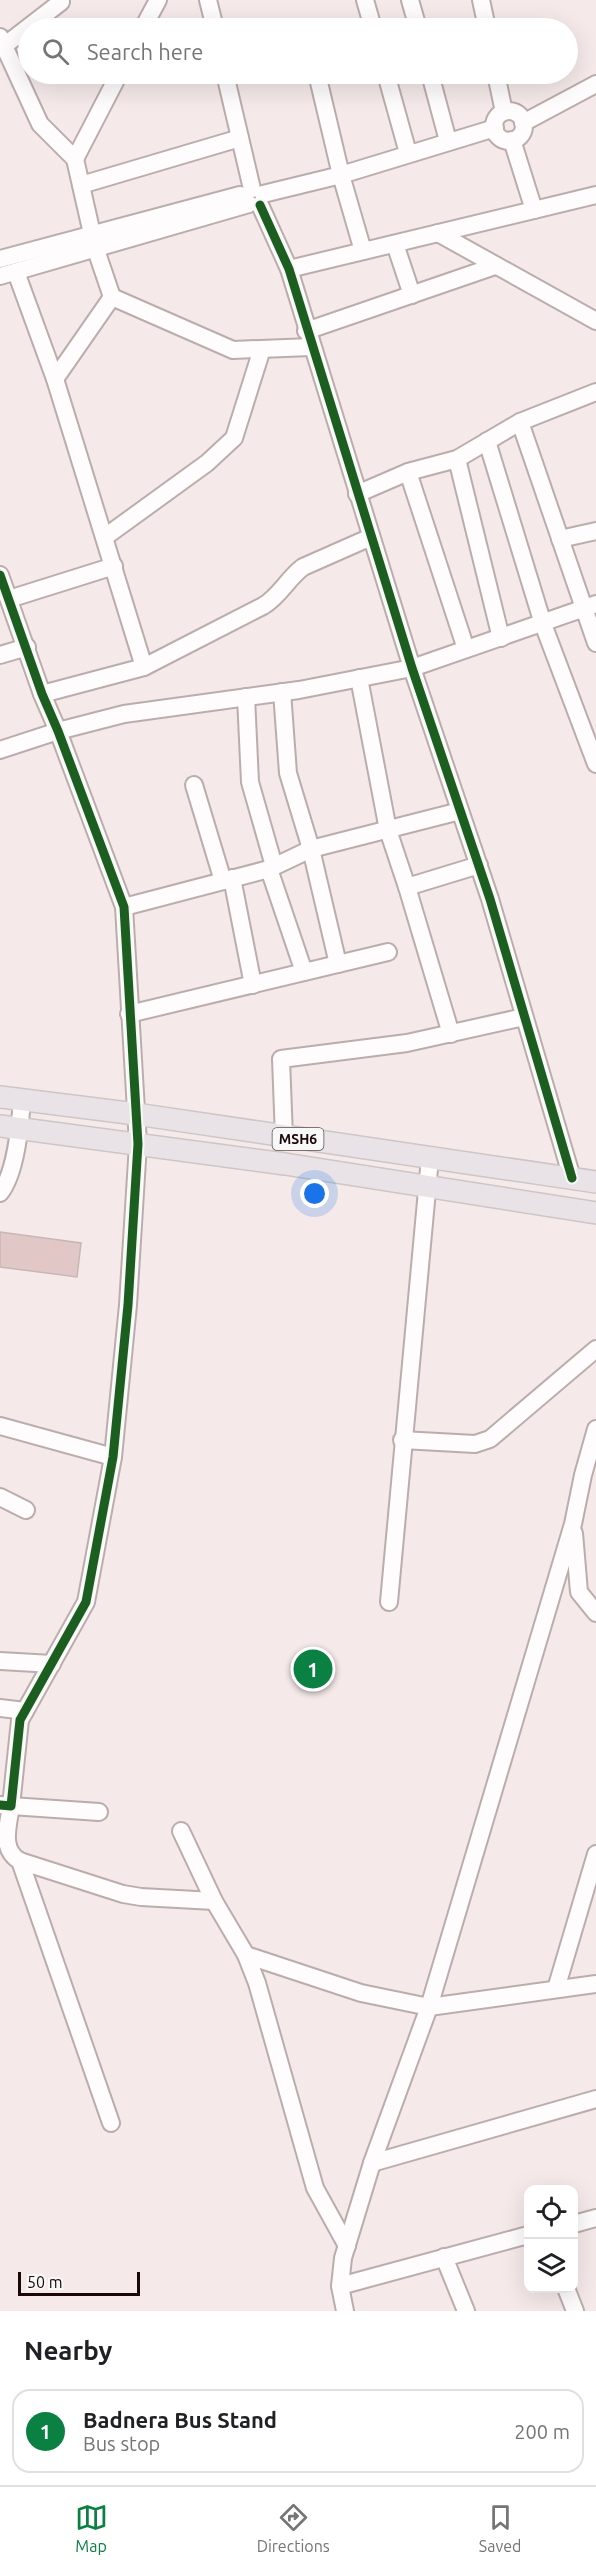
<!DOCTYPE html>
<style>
:root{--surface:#fff;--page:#f2f2f2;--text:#202124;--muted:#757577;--line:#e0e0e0;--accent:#0b8043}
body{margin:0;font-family:Ubuntu,sans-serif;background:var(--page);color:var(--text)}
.controls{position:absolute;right:18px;bottom:18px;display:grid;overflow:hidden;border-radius:12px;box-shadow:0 6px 24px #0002}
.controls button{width:54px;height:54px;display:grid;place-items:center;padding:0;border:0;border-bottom:2px solid var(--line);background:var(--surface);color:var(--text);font:30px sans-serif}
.scale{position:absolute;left:18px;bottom:15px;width:122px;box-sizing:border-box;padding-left:6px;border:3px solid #190807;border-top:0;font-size:16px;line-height:21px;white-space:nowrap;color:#190807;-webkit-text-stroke:4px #f8f8f8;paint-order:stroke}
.you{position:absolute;left:315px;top:1194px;width:21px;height:21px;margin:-15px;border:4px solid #fff;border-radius:50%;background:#1a73e8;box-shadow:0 0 0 9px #1a73e833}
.badge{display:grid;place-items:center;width:39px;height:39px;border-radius:50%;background:var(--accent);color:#fff;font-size:20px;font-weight:700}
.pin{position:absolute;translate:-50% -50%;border:3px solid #fff;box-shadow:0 2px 6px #0006}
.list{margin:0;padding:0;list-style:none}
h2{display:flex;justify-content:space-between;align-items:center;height:78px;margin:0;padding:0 24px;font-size:26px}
h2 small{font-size:20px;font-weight:400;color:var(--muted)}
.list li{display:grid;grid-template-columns:39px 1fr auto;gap:18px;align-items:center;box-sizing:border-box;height:84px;margin:0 12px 12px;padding:0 12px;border:2px solid var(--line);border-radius:18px}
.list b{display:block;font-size:22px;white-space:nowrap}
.list p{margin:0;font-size:20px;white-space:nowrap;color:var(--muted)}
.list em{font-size:20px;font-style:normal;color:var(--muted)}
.icon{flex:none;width:33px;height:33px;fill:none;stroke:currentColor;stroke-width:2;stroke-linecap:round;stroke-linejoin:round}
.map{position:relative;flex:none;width:596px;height:2311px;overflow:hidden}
.search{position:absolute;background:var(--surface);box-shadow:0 6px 24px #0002;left:18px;right:18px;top:18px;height:66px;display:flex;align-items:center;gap:15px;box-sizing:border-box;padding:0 21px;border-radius:33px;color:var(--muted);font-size:22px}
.sheet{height:174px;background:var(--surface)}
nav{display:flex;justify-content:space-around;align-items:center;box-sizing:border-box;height:84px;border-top:2px solid var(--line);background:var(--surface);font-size:16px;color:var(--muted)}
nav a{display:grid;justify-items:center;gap:3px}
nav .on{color:var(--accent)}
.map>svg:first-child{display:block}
</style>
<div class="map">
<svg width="596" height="2311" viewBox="0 0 596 2311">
<rect width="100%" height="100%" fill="#f5eae9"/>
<path fill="#e1c8c7" stroke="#c6b7b6" stroke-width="1.5" d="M 0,1232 L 81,1243 L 77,1277 L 0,1267 Z"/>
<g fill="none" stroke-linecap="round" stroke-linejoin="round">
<g stroke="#bbadac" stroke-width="20">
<g id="minor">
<path d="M 208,0 L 215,28"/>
<path d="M 365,0 L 373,28"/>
<path d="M 410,0 L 418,28"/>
<path d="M 481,0 L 487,28"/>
<path d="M 143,28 L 158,0"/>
<path d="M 0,37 L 40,124 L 75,159 L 95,247 L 112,297 L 233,350 L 311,347"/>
<path d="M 4,46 L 61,2 L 59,0"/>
<path d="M 225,74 L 252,189"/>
<path d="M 317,74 L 341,175 L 363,251"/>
<path d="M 386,74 L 408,153"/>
<path d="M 430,74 L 448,141"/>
<path d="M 496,74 L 504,112"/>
<circle cx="509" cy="126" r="15"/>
<path d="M 523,123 L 596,84"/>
<path d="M 512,140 L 534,210"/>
<path d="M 75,159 L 119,74"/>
<path d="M 81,185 L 240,138"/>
<path d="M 263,194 L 341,175 L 495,128"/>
<path d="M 260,205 L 289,269 L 412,668 L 490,899 L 572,1178"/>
<path d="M 438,233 L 596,321"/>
<path d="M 395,244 L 412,295"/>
<path d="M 0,259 L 240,195"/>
<path d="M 289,269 L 596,195"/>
<path d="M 16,272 L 55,379 L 144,667 L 42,694"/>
<path d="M 0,276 L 249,204"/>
<path d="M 306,331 L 495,266"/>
<path d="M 55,379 L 112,297"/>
<path d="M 520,422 L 596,643"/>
<path d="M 487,441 L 543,624 L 596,764"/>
<path d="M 457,459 L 501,638"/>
<path d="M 408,472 L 466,649"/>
<path d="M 357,494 L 408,472 L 457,459 L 520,422 L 596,392"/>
<path d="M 105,537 L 207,463 L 234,438 L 262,349"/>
<path d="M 560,539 L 596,531"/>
<path d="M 0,575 L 42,694 L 58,731 L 124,907 L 138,1144 L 128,1305 L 113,1457 L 86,1602 L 20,1720 L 11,1806 L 0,1805"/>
<path d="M 9,599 L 114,566"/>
<path d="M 0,655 L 27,647"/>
<path d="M 144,667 L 263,606 C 280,596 287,579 303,567 L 371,537"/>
<path d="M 359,678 L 388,830 L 407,887 L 479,865"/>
<path d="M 282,692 L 288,773 L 311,849 L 338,964"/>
<path d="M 246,697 L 250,782 L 274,866"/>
<path d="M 0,750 L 58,731 L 124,714 L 299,690 L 412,668 L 596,604"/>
<path d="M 194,785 L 223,881"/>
<path d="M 269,869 L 304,972"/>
<path d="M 232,878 L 253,985"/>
<path d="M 407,887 L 451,1034"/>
<path d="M 124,907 L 269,869 L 311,849 L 460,811"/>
<path d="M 129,1014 L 388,952"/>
<path d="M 284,1137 L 281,1059 L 407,1043 L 524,1017"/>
<path d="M 0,1193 C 16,1173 20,1126 22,1100"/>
<path d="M 0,1426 L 113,1457"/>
<path d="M 402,1440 L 475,1444 L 490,1439 L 596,1349"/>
<path d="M 0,1497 L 26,1510"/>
<path d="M 574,1533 L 579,1592 L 596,1613"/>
<path d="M 389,1602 L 430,1158"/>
<path d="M 0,1661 L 52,1664"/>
<path d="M 0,1708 L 25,1711"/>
<path d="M 99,1812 L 11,1806 C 8,1826 0,1850 20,1861 L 123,1894 L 141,1897 L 214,1901"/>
<path d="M 181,1831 L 214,1901 L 246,1955 L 257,1983 L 315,2188 L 347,2246"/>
<path d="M 20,1861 L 111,2123"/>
<path d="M 246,1955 L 361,1993 L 429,2007 L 596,1984"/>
<path d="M 556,1989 L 596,1854"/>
<path d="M 372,2163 L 596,2099"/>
<path d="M 574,2224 L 596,2218"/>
<path d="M 444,2257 L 466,2311"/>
<path d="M 340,2286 L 528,2235"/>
<path d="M 566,2288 L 575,2311"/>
<path d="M 345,2311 L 340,2286 L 343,2258 L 372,2163 L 429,2007 L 573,1524 L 583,1475 L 596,1429"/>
</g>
</g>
<g stroke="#cdc6c5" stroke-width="24">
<g id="major">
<path d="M 0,1097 L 136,1114 L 596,1182"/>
<path d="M 0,1126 L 285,1164 L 596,1213"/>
</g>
</g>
<use href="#minor" stroke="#fefcfc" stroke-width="16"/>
<use href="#major" stroke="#e9e3e8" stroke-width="21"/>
<g stroke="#f8f8f8" stroke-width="13">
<g id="cycleway">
<path d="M 260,205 L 289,269 L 412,668 L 490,899 L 572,1178"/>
<path d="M 0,575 L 42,694 L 58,731 L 124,907 L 138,1144 L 128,1305 L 113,1457 L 86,1602 L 20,1720 L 11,1806 L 0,1805"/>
</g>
</g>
<use href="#cycleway" stroke="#1b5e20" stroke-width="9"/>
</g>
<g text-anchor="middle" stroke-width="5" stroke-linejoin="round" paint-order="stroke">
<rect fill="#f8f8f8" stroke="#5c504f" stroke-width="1.5" x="272.5" y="1128" width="51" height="22" rx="4.5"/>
<g font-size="14" font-weight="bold" fill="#190807">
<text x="298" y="1144">MSH6</text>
</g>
</g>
</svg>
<div class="controls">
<button><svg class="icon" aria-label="locate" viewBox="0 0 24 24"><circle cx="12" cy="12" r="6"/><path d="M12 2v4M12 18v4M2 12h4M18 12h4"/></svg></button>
<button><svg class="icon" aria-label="layers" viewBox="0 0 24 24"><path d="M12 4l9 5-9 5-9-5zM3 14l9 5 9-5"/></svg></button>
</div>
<div class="scale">50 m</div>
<div class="you"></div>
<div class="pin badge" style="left:313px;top:1669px">1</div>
<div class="search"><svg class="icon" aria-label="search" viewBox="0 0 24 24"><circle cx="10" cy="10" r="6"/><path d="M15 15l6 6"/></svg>Search here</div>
</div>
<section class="sheet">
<h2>Nearby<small></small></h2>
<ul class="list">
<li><span class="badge">1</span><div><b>Badnera Bus Stand</b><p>Bus stop</p></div><em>200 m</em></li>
</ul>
</section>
<nav>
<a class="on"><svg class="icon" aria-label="map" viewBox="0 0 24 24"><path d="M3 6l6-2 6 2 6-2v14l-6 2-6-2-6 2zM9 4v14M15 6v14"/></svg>Map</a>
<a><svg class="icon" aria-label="directions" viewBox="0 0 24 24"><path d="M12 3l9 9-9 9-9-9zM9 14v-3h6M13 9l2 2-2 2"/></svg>Directions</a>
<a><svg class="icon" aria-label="saved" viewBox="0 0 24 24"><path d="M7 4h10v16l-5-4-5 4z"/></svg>Saved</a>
</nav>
